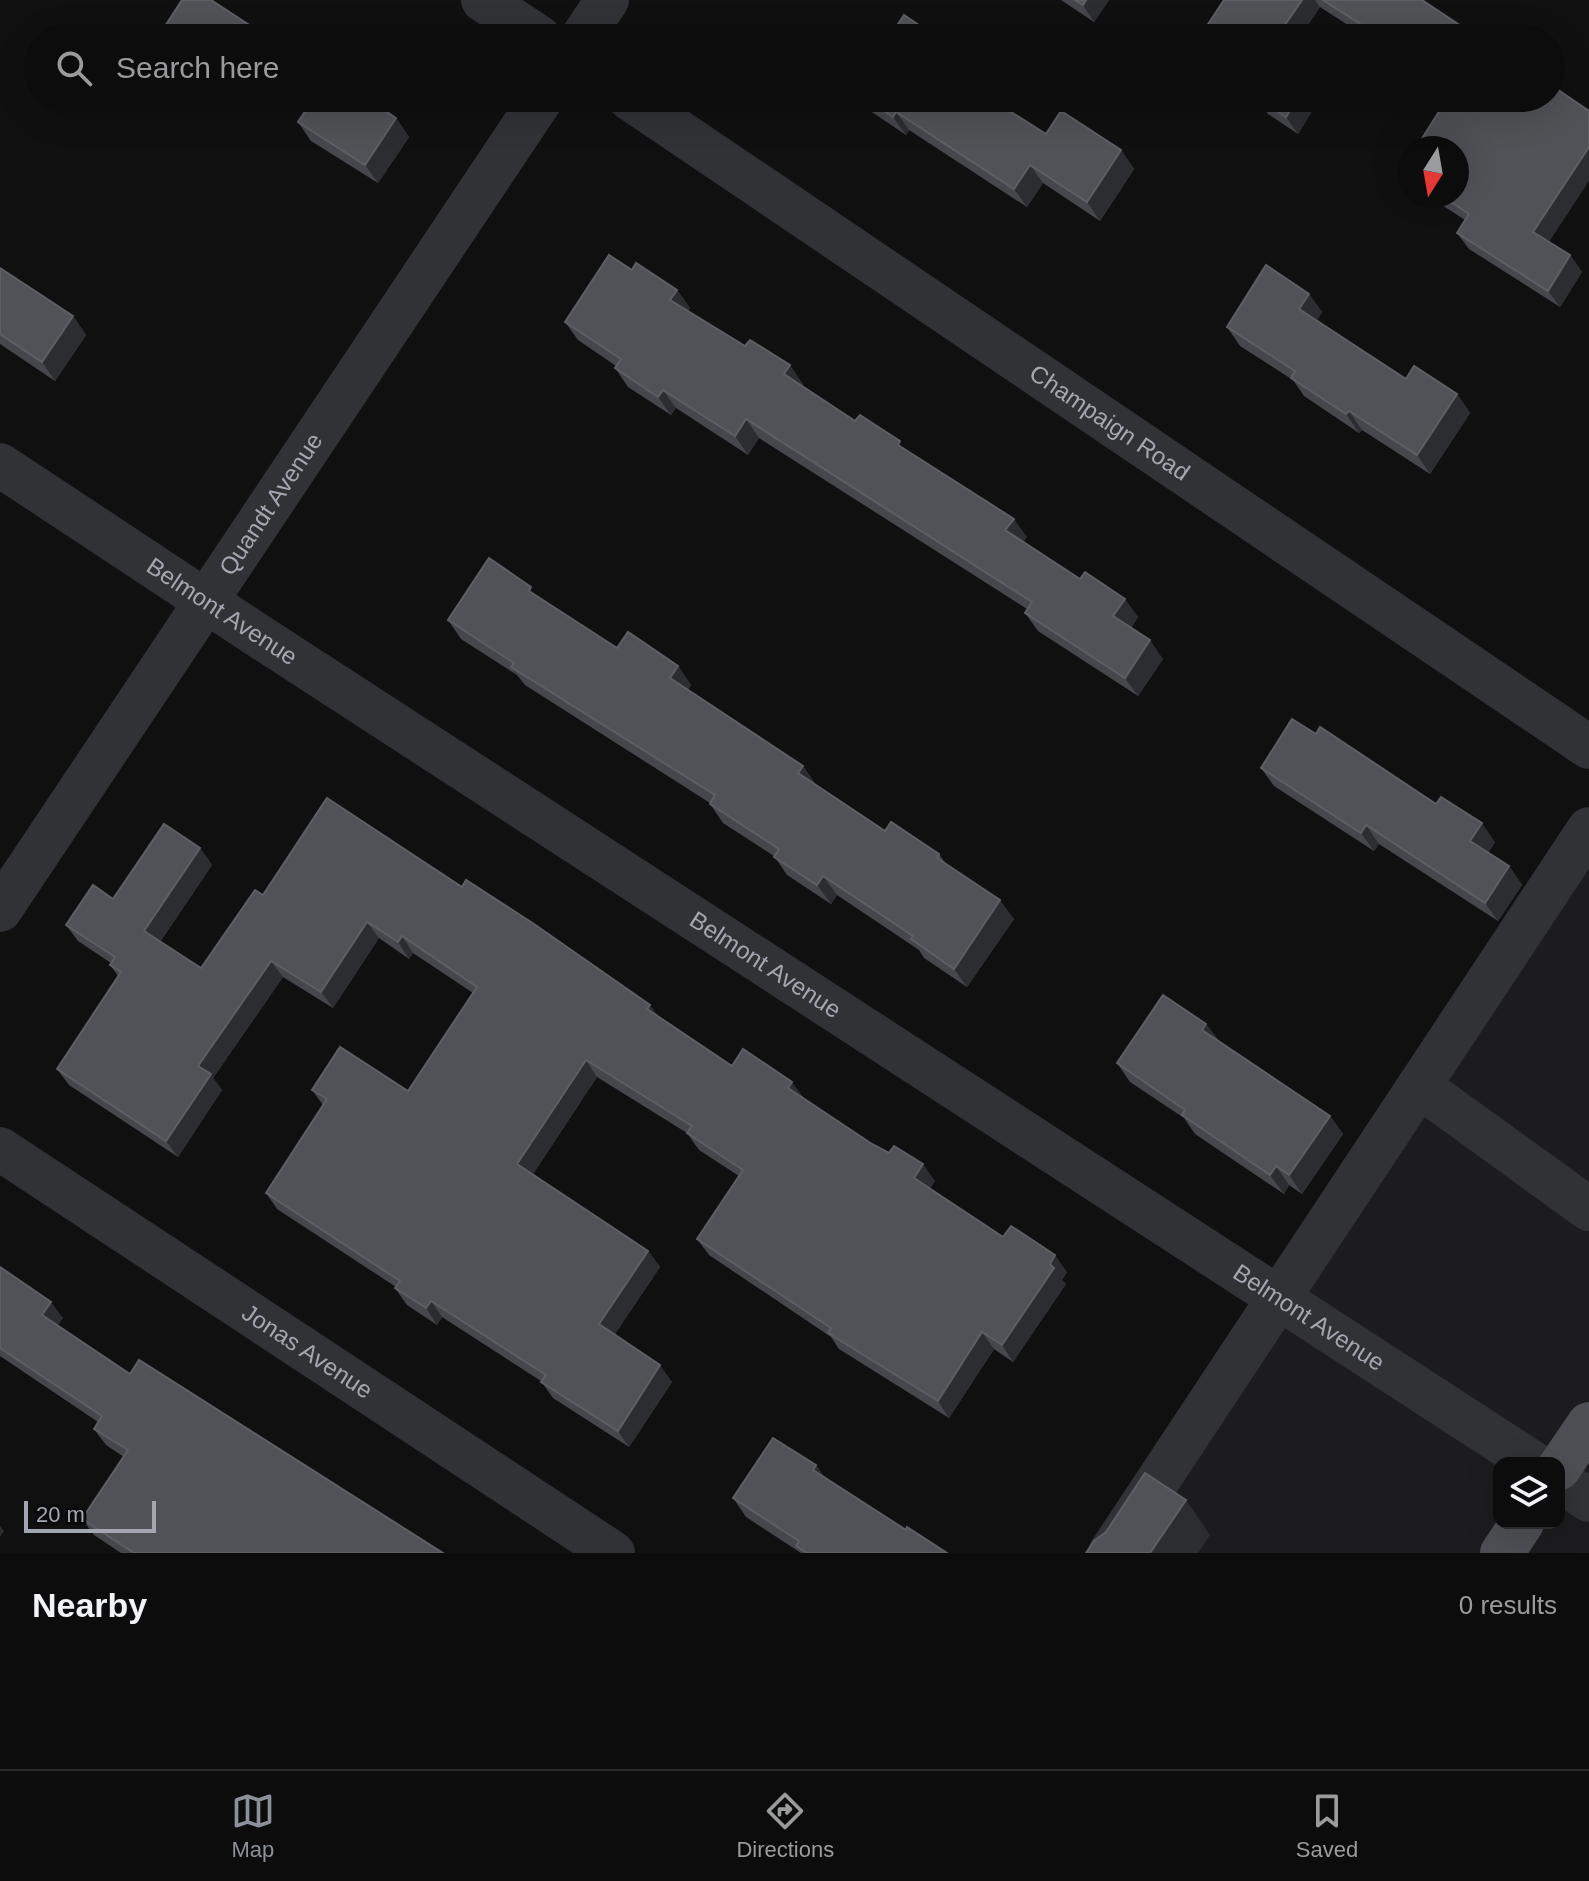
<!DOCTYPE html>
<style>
:root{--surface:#0c0c0d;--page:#1a1a1b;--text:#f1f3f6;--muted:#9a9b9d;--line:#2c2c2e;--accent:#8c9099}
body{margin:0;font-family:Arial,sans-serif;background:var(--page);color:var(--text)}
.controls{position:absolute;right:24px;bottom:24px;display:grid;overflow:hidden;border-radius:16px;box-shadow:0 8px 32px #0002}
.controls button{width:72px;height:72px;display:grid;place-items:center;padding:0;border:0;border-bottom:2px solid var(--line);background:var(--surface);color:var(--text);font:40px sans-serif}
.compass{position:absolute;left:1397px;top:136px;width:72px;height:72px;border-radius:50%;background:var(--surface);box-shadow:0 8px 32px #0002;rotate:191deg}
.scale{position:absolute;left:24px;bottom:20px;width:132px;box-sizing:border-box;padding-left:8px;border:4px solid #a2a7b1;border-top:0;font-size:22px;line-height:28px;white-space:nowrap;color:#a2a7b1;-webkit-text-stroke:6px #0b0b0c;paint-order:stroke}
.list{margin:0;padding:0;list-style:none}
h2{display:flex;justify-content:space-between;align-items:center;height:104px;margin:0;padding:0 32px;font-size:34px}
h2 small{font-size:26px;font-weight:400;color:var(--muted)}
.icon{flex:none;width:44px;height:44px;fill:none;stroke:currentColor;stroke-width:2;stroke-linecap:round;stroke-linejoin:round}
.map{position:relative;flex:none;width:1589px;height:1553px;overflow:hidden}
.search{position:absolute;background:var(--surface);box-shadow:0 8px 32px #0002;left:24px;right:24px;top:24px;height:88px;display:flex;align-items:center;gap:20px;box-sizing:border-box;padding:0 28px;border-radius:44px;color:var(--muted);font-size:30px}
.sheet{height:216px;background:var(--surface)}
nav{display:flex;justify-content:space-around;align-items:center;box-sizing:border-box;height:112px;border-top:2px solid var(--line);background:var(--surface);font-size:22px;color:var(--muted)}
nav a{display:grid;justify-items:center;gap:4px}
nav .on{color:var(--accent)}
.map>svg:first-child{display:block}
</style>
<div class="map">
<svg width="1589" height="1553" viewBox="0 0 1589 1553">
<rect width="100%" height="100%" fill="#101011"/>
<path fill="#1c1c1e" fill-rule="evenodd" d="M 1589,829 L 1589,1553 L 1110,1553 ZM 1499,1463 L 1559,1463 L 1559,1523 L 1499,1523 Z"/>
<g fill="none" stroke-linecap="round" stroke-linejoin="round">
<g stroke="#313236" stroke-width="44">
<path d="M 483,0 L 540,38"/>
<path d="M 582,38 L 607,0"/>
<path id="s1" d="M 629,98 L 1589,747"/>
<path id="s2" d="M 0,465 L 248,629 L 1533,1463"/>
<path id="s3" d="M 0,910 L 542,98"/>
<path d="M 1419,1086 L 1589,1209"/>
<path id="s4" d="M 0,1149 L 613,1553"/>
<path d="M 1559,1480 L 1589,1500"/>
<path d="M 1110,1553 L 1589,829"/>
</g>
<g stroke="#4e4f54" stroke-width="44">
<path d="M 1559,1468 L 1589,1424"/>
<path d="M 1502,1553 L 1522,1523"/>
</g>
</g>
<g fill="#46474c">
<path d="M 1061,0 L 1109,0 L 1094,22 Z"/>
<path d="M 1224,0 L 1422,0 L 1479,38 L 1368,38 L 1320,7 L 1299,38 L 1199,38 Z"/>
<path d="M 859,98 L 989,98 L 1046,134 L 1121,150 L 1134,169 L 1100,221 L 1043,183 L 1027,207 L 909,130 L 906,135 L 866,108 Z"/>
<path d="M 1251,98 L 1320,98 L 1298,134 L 1268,114 L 1260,104 Z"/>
<path d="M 1430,98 L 1551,98 L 1549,242 L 1570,255 L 1582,272 L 1560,307 L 1469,249 L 1457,233 L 1465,220 L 1428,196 L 1457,196 L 1442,106 Z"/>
<path d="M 396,118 L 409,137 L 378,183 L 311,141 L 298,122 Z"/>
<path d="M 0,268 L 73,316 L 86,335 L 55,381 L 0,344 Z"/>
<path d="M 632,270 L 677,290 L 690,308 L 688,311 L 803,384 L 802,386 L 855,421 L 906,450 L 1027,537 L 1023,542 L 1138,617 L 1131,628 L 1163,659 L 1138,696 L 1038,631 L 1025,613 L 1027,609 L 759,438 L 748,455 L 676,408 L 671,415 L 628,387 L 615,368 L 616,366 L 578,340 L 565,322 Z"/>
<path d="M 1309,294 L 1322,312 L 1317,320 L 1406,379 L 1457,394 L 1470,413 L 1430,474 L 1362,430 L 1359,433 L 1304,396 L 1293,380 L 1240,346 L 1227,327 Z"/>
<path d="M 539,598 L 617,648 L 678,666 L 691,685 L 688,690 L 803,766 L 816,785 L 885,831 L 939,854 L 946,864 L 1014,919 L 967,987 L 924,958 L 919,950 L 837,895 L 831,904 L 787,875 L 774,856 L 723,823 L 710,804 L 710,803 L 525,685 L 517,675 L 461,639 L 448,620 Z"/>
<path d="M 1316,734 L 1495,842 L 1488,853 L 1509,866 L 1522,885 L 1498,921 L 1379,844 L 1374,851 L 1274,786 L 1261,768 Z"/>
<path d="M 327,798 L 732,1066 L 804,1098 L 872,1144 L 935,1181 L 930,1188 L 1003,1237 L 1067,1272 L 1062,1280 L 1066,1284 L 1013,1362 L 994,1349 L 949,1418 L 839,1349 L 831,1337 L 709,1255 L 697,1239 L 739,1176 L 699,1150 L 687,1133 L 597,1077 L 533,1174 L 648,1251 L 660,1267 L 615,1334 L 672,1382 L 629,1447 L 553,1398 L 541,1381 L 442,1317 L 437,1325 L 407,1305 L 395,1288 L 396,1287 L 277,1209 L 266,1193 L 323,1105 L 312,1090 L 408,1091 L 473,993 L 413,953 L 409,959 L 379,938 L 333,1008 L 283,977 L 213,1078 L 222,1090 L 178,1157 L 69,1085 L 57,1069 L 118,976 L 110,965 L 111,963 L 78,941 L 66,925 L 200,848 L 212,865 L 160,942 L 201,968 L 263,895 Z"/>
<path d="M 1206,1024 L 1219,1041 L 1330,1116 L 1343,1134 L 1302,1194 L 1289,1185 L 1284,1194 L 1195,1134 L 1184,1118 L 1130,1082 L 1117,1063 Z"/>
<path d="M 0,1267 L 63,1318 L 57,1326 L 130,1374 L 443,1553 L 121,1553 L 94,1535 L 82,1519 L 124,1457 L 106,1445 L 94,1429 L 98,1422 L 0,1356 Z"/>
<path d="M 816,1465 L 824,1477 L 906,1530 L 947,1553 L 801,1553 L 746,1517 L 733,1498 Z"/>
</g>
<g fill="#2c2d30">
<path d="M 1086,0 L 1109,0 L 1094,22 L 1083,5 Z"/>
<path d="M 1302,0 L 1315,0 L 1320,7 L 1299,38 L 1276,38 Z"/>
<path d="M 257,30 L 263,38 L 252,38 Z"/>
<path d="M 1298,98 L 1320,98 L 1298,134 L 1286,117 Z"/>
<path d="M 896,112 L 909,130 L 906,135 L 893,117 Z"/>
<path d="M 396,118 L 409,137 L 378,183 L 365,165 Z"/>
<path d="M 1589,147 L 1589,181 L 1545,248 L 1533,232 Z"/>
<path d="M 1121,150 L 1134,169 L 1100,221 L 1087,202 Z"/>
<path d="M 1030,165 L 1043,183 L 1027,207 L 1014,189 Z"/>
<path d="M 1570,255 L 1582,272 L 1560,307 L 1548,291 Z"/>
<path d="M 677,290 L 690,308 L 683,318 L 670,300 Z"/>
<path d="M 1309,294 L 1322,312 L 1312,328 L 1299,309 Z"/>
<path d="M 73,316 L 86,335 L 55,381 L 42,362 Z"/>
<path d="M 790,365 L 803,384 L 797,393 L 784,374 Z"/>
<path d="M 663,390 L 676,408 L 671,415 L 658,397 Z"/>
<path d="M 1457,394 L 1470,413 L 1430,474 L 1417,455 Z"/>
<path d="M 1349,411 L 1362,430 L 1359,433 L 1346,414 Z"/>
<path d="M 746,419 L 759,438 L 748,455 L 735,436 Z"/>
<path d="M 1014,519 L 1027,537 L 1019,549 L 1005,530 Z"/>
<path d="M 1125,599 L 1138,617 L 1126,635 L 1113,616 Z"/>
<path d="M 1150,640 L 1163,659 L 1138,696 L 1125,678 Z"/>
<path d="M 678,666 L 691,685 L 683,697 L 670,678 Z"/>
<path d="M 803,766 L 816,785 L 798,773 Z"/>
<path d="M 1482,823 L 1495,842 L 1483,860 L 1470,841 Z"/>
<path d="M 1366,825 L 1379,844 L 1374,851 L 1361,833 Z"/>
<path d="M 200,848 L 212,865 L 156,948 L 144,931 Z"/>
<path d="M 1509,866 L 1522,885 L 1498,921 L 1485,903 Z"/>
<path d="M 823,876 L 837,895 L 831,904 L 817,885 Z"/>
<path d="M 1000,900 L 1014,919 L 967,987 L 954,969 Z"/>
<path d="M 367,922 L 379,938 L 333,1008 L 321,992 Z"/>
<path d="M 402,936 L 413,953 L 409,959 L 398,942 Z"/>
<path d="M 271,961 L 283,977 L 213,1078 L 222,1090 L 178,1157 L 166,1141 L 198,1066 Z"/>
<path d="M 650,1005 L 662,1021 L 647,1009 Z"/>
<path d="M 1206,1024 L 1219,1042 L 1202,1030 Z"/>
<path d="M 586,1060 L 597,1077 L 529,1180 L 517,1164 Z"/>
<path d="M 792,1082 L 804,1098 L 788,1088 Z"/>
<path d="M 1330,1116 L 1343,1134 L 1302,1194 L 1289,1175 Z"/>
<path d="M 923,1164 L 935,1181 L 926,1195 L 914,1178 Z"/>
<path d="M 1276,1166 L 1289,1185 L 1284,1194 L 1270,1175 Z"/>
<path d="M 648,1251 L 660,1267 L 611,1340 L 599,1324 Z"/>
<path d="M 1055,1255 L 1067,1272 L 1062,1280 L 1066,1284 L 1013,1362 L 1002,1345 Z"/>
<path d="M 431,1301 L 442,1317 L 437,1325 L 426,1308 Z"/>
<path d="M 51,1302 L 63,1318 L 53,1332 L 42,1315 Z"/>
<path d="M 982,1332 L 994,1349 L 949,1418 L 938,1401 Z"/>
<path d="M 660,1365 L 672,1382 L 629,1447 L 618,1431 Z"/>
<path d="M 816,1465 L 829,1484 L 813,1470 Z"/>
<path d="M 1186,1500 L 1210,1535 L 1198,1553 L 1150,1553 Z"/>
<path d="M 0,1526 L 4,1531 L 0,1537 Z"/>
</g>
<g fill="#505257" stroke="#5d5f65" stroke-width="2">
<path d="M 182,0 L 211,0 L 257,30 L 252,38 L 166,38 L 160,34 Z"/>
<path d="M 1075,0 L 1086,0 L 1083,5 Z"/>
<path d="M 1224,0 L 1302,0 L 1276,38 L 1199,38 Z"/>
<path d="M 1323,0 L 1422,0 L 1479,38 L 1382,38 Z"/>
<path d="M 904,15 L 938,38 L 889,38 Z"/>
<path d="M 1551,85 L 1589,111 L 1589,147 L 1533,232 L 1570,255 L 1548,291 L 1457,233 L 1469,214 L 1442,196 L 1457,196 L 1457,148 L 1416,148 L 1447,99 L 1444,98 L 1551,98 Z"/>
<path d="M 314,98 L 366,98 L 396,118 L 365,165 L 298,122 Z"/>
<path d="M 866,98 L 989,98 L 1046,134 L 1061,111 L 1121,150 L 1087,202 L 1030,165 L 1014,189 L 896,112 L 893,117 Z"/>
<path d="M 1256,98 L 1298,98 L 1286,117 Z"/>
<path d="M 1409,159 L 1409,175 L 1402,170 Z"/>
<path d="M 609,255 L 632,270 L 636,263 L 677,290 L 670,300 L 745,346 L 750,340 L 790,365 L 784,374 L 855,421 L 860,415 L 900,441 L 898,445 L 1014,519 L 1005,530 L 1080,579 L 1085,572 L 1125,599 L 1113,616 L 1150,640 L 1125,678 L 1025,613 L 1032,602 L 746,419 L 735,436 L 663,390 L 658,397 L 615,368 L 621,359 L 565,322 Z"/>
<path d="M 1266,265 L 1309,294 L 1299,309 L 1406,379 L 1414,366 L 1457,394 L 1417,455 L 1349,411 L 1346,414 L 1291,378 L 1295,371 L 1227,327 Z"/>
<path d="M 0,268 L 73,316 L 42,362 L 0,334 Z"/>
<path d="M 489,558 L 531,587 L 529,591 L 617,648 L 628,632 L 678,666 L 670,678 L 803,766 L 798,773 L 885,831 L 891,822 L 939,854 L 937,858 L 1000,900 L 954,969 L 911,939 L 913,936 L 823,876 L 817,885 L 774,857 L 779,849 L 710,804 L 715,795 L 511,667 L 514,663 L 448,620 Z"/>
<path d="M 1292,719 L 1316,734 L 1320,727 L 1436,804 L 1441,797 L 1482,823 L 1470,841 L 1509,866 L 1485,903 L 1366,825 L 1361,833 L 1261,768 Z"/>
<path d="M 327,798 L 462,887 L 466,880 L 534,924 L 650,1005 L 647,1009 L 732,1066 L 743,1049 L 792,1082 L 788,1088 L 872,1144 L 889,1153 L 894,1146 L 923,1164 L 914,1178 L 1003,1237 L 1011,1226 L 1055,1255 L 1050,1264 L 1054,1268 L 1002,1345 L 982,1332 L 938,1401 L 828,1333 L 831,1328 L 697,1239 L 743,1170 L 687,1133 L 692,1126 L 586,1060 L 517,1164 L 648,1251 L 599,1324 L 660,1365 L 618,1431 L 541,1382 L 546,1375 L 431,1301 L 426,1308 L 395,1288 L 400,1281 L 266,1193 L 327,1099 L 312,1090 L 340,1047 L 408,1091 L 477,987 L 402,936 L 398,942 L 367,922 L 321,992 L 271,961 L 198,1066 L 211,1074 L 166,1141 L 57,1069 L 121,972 L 110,965 L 115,957 L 66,925 L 93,885 L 113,899 L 164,824 L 200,848 L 144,931 L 201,968 L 255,890 L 263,895 Z"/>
<path d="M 1163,995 L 1206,1024 L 1202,1030 L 1330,1116 L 1289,1175 L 1276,1166 L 1270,1175 L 1182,1115 L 1185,1110 L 1117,1063 Z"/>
<path d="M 0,1267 L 51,1302 L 42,1315 L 130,1374 L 139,1360 L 443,1553 L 134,1553 L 82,1519 L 128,1450 L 94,1429 L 102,1416 L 0,1348 Z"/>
<path d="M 773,1438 L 816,1465 L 813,1470 L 906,1530 L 907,1527 L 947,1553 L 807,1553 L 796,1546 L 799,1541 L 733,1498 Z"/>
<path d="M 1145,1473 L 1186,1500 L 1150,1553 L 1086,1553 L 1094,1541 L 1106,1532 Z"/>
</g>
<g text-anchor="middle" stroke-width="7" stroke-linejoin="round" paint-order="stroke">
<g font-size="24" fill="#a2a7b1" stroke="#0b0b0c">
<text dy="8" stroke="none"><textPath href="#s1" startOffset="580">Champaign Road</textPath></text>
<text dy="8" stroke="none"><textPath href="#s3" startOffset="488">Quandt Avenue</textPath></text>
<text dy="8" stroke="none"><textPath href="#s2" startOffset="266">Belmont Avenue</textPath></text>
<text dy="8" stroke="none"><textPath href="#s2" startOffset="914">Belmont Avenue</textPath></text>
<text dy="8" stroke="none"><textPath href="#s2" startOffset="1562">Belmont Avenue</textPath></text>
<text dy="8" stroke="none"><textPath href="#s4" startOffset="368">Jonas Avenue</textPath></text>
</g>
</g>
</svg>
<div class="controls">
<button><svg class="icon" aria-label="layers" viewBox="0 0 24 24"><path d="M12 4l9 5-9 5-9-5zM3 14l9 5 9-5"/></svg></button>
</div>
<svg class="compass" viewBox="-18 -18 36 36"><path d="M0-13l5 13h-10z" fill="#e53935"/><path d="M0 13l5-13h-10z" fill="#9a9b9d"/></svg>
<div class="scale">20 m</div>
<div class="search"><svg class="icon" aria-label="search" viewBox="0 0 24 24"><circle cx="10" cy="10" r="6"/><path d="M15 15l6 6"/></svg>Search here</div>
</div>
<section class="sheet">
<h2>Nearby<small>0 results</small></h2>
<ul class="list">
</ul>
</section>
<nav>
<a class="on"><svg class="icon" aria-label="map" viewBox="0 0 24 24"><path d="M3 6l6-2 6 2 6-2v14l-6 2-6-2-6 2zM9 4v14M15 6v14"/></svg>Map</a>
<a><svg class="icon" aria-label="directions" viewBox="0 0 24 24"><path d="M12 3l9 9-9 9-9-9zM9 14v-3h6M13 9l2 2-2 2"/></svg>Directions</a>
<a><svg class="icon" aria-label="saved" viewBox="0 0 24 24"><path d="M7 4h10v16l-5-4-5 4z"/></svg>Saved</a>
</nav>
